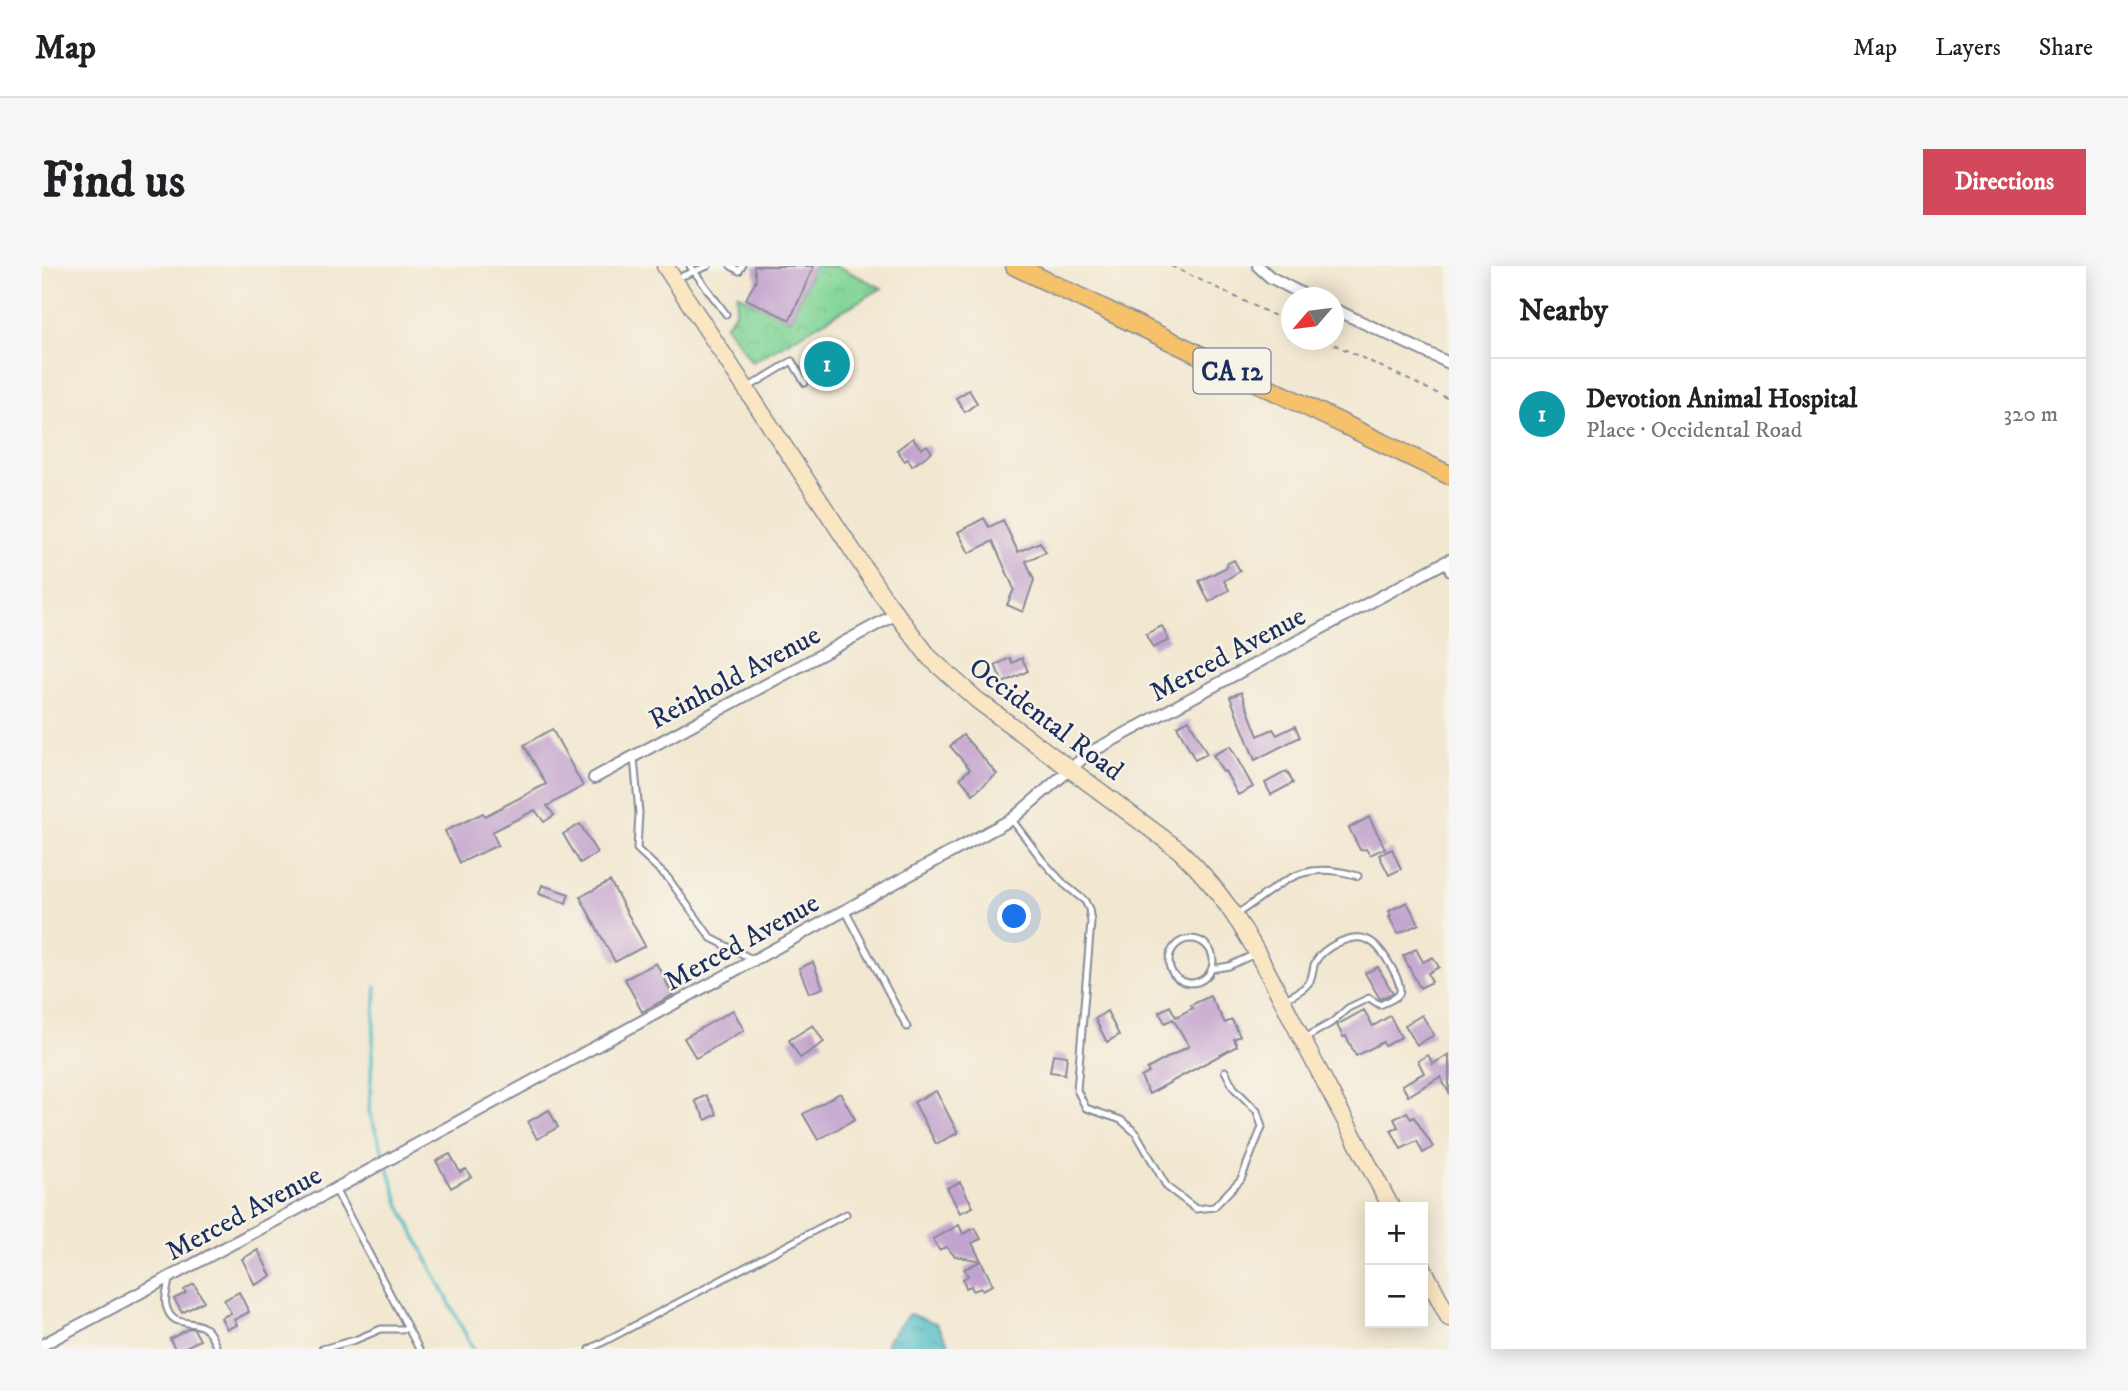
<!DOCTYPE html>
<meta charset="utf-8">
<style>
:root{--surface:#fff;--page:#f6f6f6;--text:#202124;--muted:#757577;--line:#e0e0e0;--accent:#d1495b}
body{margin:0;font-family:"IM FELL DW Pica",serif;background:var(--page);color:var(--text)}
.controls{position:absolute;right:21px;bottom:21px;display:grid;overflow:hidden;border-radius:0px;box-shadow:0 4px 18px #0003}
.controls button{width:63px;height:63px;display:grid;place-items:center;padding:0;border:0;border-bottom:2px solid var(--line);background:var(--surface);color:var(--text);font:35px sans-serif}
.compass{position:absolute;left:1239px;top:21px;width:63px;height:63px;border-radius:50%;background:var(--surface);box-shadow:0 4px 18px #0003;rotate:242deg}
.you{position:absolute;left:973px;top:651px;width:24px;height:24px;margin:-18px;border:5px solid #fff;border-radius:50%;background:#1a73e8;box-shadow:0 0 0 10px #1a73e833}
.badge{display:grid;place-items:center;width:46px;height:46px;border-radius:50%;background:var(--accent);color:#fff;font-size:23px;font-weight:700}
.pin{position:absolute;translate:-50% -50%;border:4px solid #fff;box-shadow:0 2px 7px #0006}
.list{margin:0;padding:0;list-style:none}
h2{display:flex;justify-content:space-between;align-items:center;height:91px;margin:0;padding:0 28px;font-size:30px}
h2 small{font-size:23px;font-weight:400;color:var(--muted)}
.list li{display:grid;grid-template-columns:46px 1fr auto;gap:21px;align-items:center;box-sizing:border-box;height:112px;padding:0 28px;border-top:2px solid var(--line)}
.list b{display:block;font-size:26px;white-space:nowrap}
.list p{margin:0;font-size:23px;white-space:nowrap;color:var(--muted)}
.list em{font-size:23px;font-style:normal;color:var(--muted)}
.map{position:relative;flex:none;width:1407px;height:1083px;overflow:hidden;border-radius:0px}
header{display:flex;align-items:center;gap:42px;box-sizing:border-box;height:98px;padding:0 35px;background:var(--surface);border-bottom:2px solid var(--line)}
header strong{font-size:33px}
nav{display:flex;gap:38px;margin-inline-start:auto;font-size:24px}
.intro{display:flex;align-items:center;justify-content:space-between;box-sizing:border-box;height:168px;padding:0 42px}
h1{margin:0;font-size:49px}
.button{padding:18px 32px;border-radius:0px;background:var(--accent);color:#fff;font-size:24px;font-weight:700}
main{display:flex;gap:42px;padding:0 42px}
aside{flex:1;background:var(--surface);border-radius:0px;box-shadow:0 4px 18px #0003}
.map>svg:first-child{display:block}
</style>
<header>
<strong>Map</strong>
<nav><a>Map</a><a>Layers</a><a>Share</a></nav>
</header>
<div class="intro"><h1>Find us</h1><a class="button">Directions</a></div>
<main>
<div class="map">
<svg width="1407" height="1083" viewBox="0 0 1407 1083">
<defs>
<pattern id="park-crowns" width="20" height="18" patternUnits="userSpaceOnUse" patternTransform="scale(1.75)"><rect width="20" height="18" fill="#82d598"/><path d="M2 6a3 3 0 1 1 6 0M12 15a3 3 0 1 1 6 0" fill="none" stroke="#70b785"/></pattern>
<pattern id="water-ripples" width="26" height="14" patternUnits="userSpaceOnUse" patternTransform="scale(1.75)"><rect width="26" height="14" fill="#4ebcc6"/><path d="M2 4q2-2 4 0t4 0M15 11q2-2 4 0t4 0" fill="none" stroke="#4099a4"/></pattern>
</defs>
<rect width="100%" height="100%" fill="#f7f3e8"/>
<filter id="ink" filterUnits="userSpaceOnUse"><feTurbulence type="fractalNoise" baseFrequency=".0143" numOctaves="2"/><feDisplacementMap in="SourceGraphic" scale="14" xChannelSelector="R" yChannelSelector="G"/><feConvolveMatrix kernelMatrix="1 2 1 2 8 2 1 2 1" color-interpolation-filters="sRGB"/></filter>
<filter id="wash" filterUnits="userSpaceOnUse"><feTurbulence type="fractalNoise" baseFrequency=".00686" numOctaves="4" result="noise"/><feDisplacementMap in="SourceGraphic" scale="28" xChannelSelector="R" yChannelSelector="G"/><feGaussianBlur stdDeviation="1.57" result="paint"/><feColorMatrix in="noise" values="0 0 0 0 0 0 0 0 0 0 0 0 0 0 0 0 0 1.4 0 .05"/><feComposite in="paint" operator="in"/></filter>
<g filter="url(#wash)">
<rect width="100%" height="100%" fill="#f2e7d0"/>
<path fill="url(#park-crowns)" stroke="#4e827b" stroke-width="2" d="M 772,0 L 795,0 L 840,22 L 710,96 L 683,59 C 694,50 695,42 695,28 L 748,54 Z"/>
<path fill="url(#water-ripples)" stroke="#347692" stroke-width="2" d="M 867,1048 L 894,1057 L 910,1083 L 844,1083 L 846,1073 Z"/>
<g fill="none" stroke-linecap="round" stroke-linejoin="round">
<g stroke="#4ebcc6" stroke-width="3.5">
<path d="M 334,721 L 327,845 L 342,889"/>
<path d="M 346,902 L 358,940 L 431,1083"/>
</g>
</g>
<g id="blocks">
<g fill="#c2a2ce">
<path d="M 712,0 L 772,0 L 748,54 L 704,33 L 714,14 Z"/>
<path d="M 791,77 L 806,104 L 779,119 L 764,92 Z"/>
<path d="M 927,124 L 935,137 L 923,146 L 914,132 Z"/>
<path d="M 871,172 L 879,183 L 885,179 L 890,186 L 870,200 L 866,193 L 863,195 L 855,184 Z"/>
<path d="M 942,252 L 947,261 L 961,254 L 976,286 L 998,276 L 1004,286 L 984,295 L 992,314 L 981,346 L 965,339 L 972,323 L 951,275 L 927,287 L 916,266 Z"/>
<path d="M 1192,294 L 1198,305 L 1182,315 L 1187,324 L 1167,336 L 1157,315 L 1185,301 L 1184,298 Z"/>
<path d="M 1120,360 L 1127,374 L 1111,382 L 1104,368 Z"/>
<path d="M 968,392 L 970,397 L 980,392 L 986,405 L 961,417 L 953,399 Z"/>
<path d="M 1199,426 L 1216,470 L 1231,463 L 1235,469 L 1253,460 L 1258,471 L 1213,494 L 1188,431 Z"/>
<path d="M 1147,454 L 1165,488 L 1153,494 L 1135,460 Z"/>
<path d="M 510,463 L 541,520 L 505,540 L 512,549 L 502,556 L 493,544 L 450,566 L 456,579 L 418,597 L 403,565 L 441,547 L 443,550 L 504,518 L 482,479 Z"/>
<path d="M 921,469 L 955,508 L 931,528 L 918,512 L 928,503 L 908,480 Z"/>
<path d="M 1188,480 L 1211,521 L 1196,529 L 1183,505 L 1181,506 L 1171,489 Z"/>
<path d="M 1245,505 L 1251,517 L 1229,529 L 1223,517 Z"/>
<path d="M 1327,551 L 1343,582 L 1328,589 L 1324,583 L 1318,584 L 1307,562 Z"/>
<path d="M 538,558 L 555,587 L 538,597 L 521,568 Z"/>
<path d="M 1350,583 L 1359,603 L 1347,609 L 1337,589 Z"/>
<path d="M 568,615 L 603,680 L 573,696 L 538,631 Z"/>
<path d="M 500,619 L 527,628 L 524,637 L 497,628 Z"/>
<path d="M 1365,636 L 1377,658 L 1356,668 L 1347,651 L 1349,650 L 1347,645 Z"/>
<path d="M 1374,683 L 1381,696 L 1391,691 L 1397,701 L 1386,707 L 1390,716 L 1378,722 L 1361,690 Z"/>
<path d="M 771,696 L 781,722 L 767,727 L 757,702 Z"/>
<path d="M 614,697 L 631,729 L 600,746 L 583,713 Z"/>
<path d="M 1336,701 L 1351,727 L 1338,733 L 1323,707 Z"/>
<path d="M 1168,730 L 1183,757 L 1190,754 L 1198,770 L 1192,773 L 1195,780 L 1107,828 L 1099,811 L 1107,807 L 1105,803 L 1147,780 L 1131,753 L 1123,757 L 1117,746 L 1128,740 L 1134,751 L 1151,742 L 1149,739 Z"/>
<path d="M 691,744 L 702,764 L 654,792 L 642,772 Z"/>
<path d="M 1322,744 L 1331,760 L 1348,750 L 1359,771 L 1343,780 L 1341,776 L 1314,790 L 1304,770 L 1301,771 L 1295,759 Z"/>
<path d="M 1065,745 L 1077,769 L 1065,776 L 1053,753 Z"/>
<path d="M 1380,749 L 1392,769 L 1375,779 L 1363,759 Z"/>
<path d="M 771,759 L 782,776 L 758,792 L 747,774 Z"/>
<path d="M 1011,788 L 1025,790 L 1023,808 L 1008,806 Z"/>
<path d="M 1407,788 L 1407,827 L 1398,811 L 1366,830 L 1360,819 L 1382,807 L 1376,795 L 1386,789 L 1391,798 Z"/>
<path d="M 894,825 L 916,867 L 894,878 L 872,836 Z"/>
<path d="M 798,827 L 813,853 L 776,874 L 761,848 Z"/>
<path d="M 664,829 L 675,848 L 664,854 L 653,835 Z"/>
<path d="M 507,844 L 516,861 L 495,873 L 486,856 Z"/>
<path d="M 1365,846 L 1369,853 L 1372,851 L 1391,881 L 1381,887 L 1375,875 L 1359,883 L 1349,864 L 1356,861 L 1352,853 Z"/>
<path d="M 408,888 L 418,906 L 424,903 L 429,911 L 409,922 L 394,895 Z"/>
<path d="M 918,916 L 931,941 L 918,947 L 905,922 Z"/>
<path d="M 917,959 L 921,968 L 933,962 L 939,973 L 930,977 L 939,995 L 913,990 L 904,981 L 897,984 L 891,973 Z"/>
<path d="M 216,984 L 229,1010 L 213,1019 L 200,993 Z"/>
<path d="M 939,995 L 951,1019 L 940,1024 L 939,1022 L 931,1025 L 929,1020 L 924,1022 L 921,1013 L 926,1010 L 922,1003 Z"/>
<path d="M 152,1018 L 162,1035 L 140,1047 L 132,1033 L 144,1027 L 142,1024 Z"/>
<path d="M 197,1026 L 207,1046 L 192,1054 L 195,1059 L 185,1063 L 179,1052 L 189,1047 L 182,1034 Z"/>
<path d="M 148,1062 L 152,1063 L 158,1074 L 140,1083 L 133,1083 L 128,1073 Z"/>
</g>
</g>
</g>
<g filter="url(#ink)">
<use href="#blocks" fill-opacity="0" stroke="#868b97" stroke-width="2"/>
<g fill="none" stroke-linecap="round" stroke-linejoin="round">
<g stroke="#868b97" stroke-width="9">
<g id="lane">
<path d="M 648,0 L 684,48"/>
<path d="M 689,0 L 697,5 L 700,0"/>
<path d="M 635,12 L 666,0"/>
<path d="M 707,121 L 750,95 L 763,117"/>
<path d="M 1403,296 L 1407,307"/>
<path d="M 592,492 L 597,547 L 595,583 L 626,612 L 669,672 L 712,694"/>
<path d="M 970,554 L 1001,595 L 1022,618 L 1043,635 L 1047,643 L 1049,656 L 1035,824 L 1044,842 L 1079,854 L 1094,867 L 1125,921 L 1154,943 L 1172,941 L 1199,913 L 1220,861 L 1215,845 L 1192,822 L 1183,805"/>
<path d="M 803,644 L 865,761"/>
<path d="M 1193,649 C 1241,619 1255,592 1316,610"/>
<circle cx="1149" cy="695" r="22"/>
<path d="M 1170,703 L 1187,700 L 1213,688"/>
<path d="M 1241,734 C 1251,729 1262,724 1268,715 C 1270,710 1271,704 1272,699 C 1277,685 1296,675 1311,672 C 1319,671 1325,672 1331,677 C 1340,683 1363,719 1357,728 C 1354,733 1344,736 1338,739 L 1327,732 L 1306,742 L 1289,757 L 1263,772"/>
<path d="M 293,923 L 377,1083"/>
<path d="M 127,1011 C 127,1021 122,1030 124,1039 C 130,1065 150,1051 164,1063 C 170,1068 172,1076 175,1083"/>
<path d="M 280,1083 L 313,1074 L 339,1063 L 366,1063"/>
<path d="M 548,1083 L 804,948"/>
</g>
</g>
<g stroke="#868b97" stroke-width="14">
<g id="street">
<path d="M 1216,0 L 1228,11 L 1268,32"/>
<path d="M 1292,43 L 1407,97"/>
<path d="M 552,512 L 854,348"/>
<path d="M 0,1079 L 293,923 L 970,553 L 1047,487 L 1407,294"/>
</g>
</g>
<g stroke="#868b97" stroke-width="19">
<g id="secondary">
<path d="M 623,0 L 840,329 L 888,392 L 935,434 L 1137,584 C 1195,638 1223,701 1259,771 C 1289,828 1319,884 1349,941"/>
<path d="M 1381,1002 L 1407,1052"/>
</g>
</g>
<g stroke="#868b97" stroke-width="21">
<path id="primary" d="M 973,0 L 1407,209"/>
</g>
<g stroke="#868b97" stroke-width="2" stroke-dasharray="5 5" stroke-linecap="butt">
<path d="M 1129,0 L 1250,58"/>
<path d="M 1283,74 L 1407,133"/>
</g>
<use href="#lane" stroke="#fff" stroke-width="5"/>
<use href="#street" stroke="#fff" stroke-width="10"/>
<use href="#secondary" stroke="#fbe6c4" stroke-width="16"/>
<use href="#primary" stroke="#f5c16b" stroke-width="18"/>
</g>
</g>
<g text-anchor="middle" stroke-width="5" stroke-linejoin="round" paint-order="stroke">
<rect fill="#f7f3e8" stroke="#5d6a87" stroke-width="2" x="1151.5" y="82.5" width="77" height="45" rx="5"/>
<g font-size="26" font-weight="bold" fill="#1b2f5e">
<text x="1190" y="114">CA 12</text>
</g>
<g font-size="28" fill="#1b2f5e" stroke="#f7f3e8">
<text transform="translate(1185 387) rotate(-28)" y="10">Merced Avenue</text>
<text transform="translate(692 410) rotate(-28)" y="10">Reinhold Avenue</text>
<text transform="translate(1005 452) rotate(37)" y="10">Occidental Road</text>
<text transform="translate(699 675) rotate(-29)" y="10">Merced Avenue</text>
<text transform="translate(201 946) rotate(-28)" y="10">Merced Avenue</text>
</g>
</g>
</svg>
<div class="controls">
<button>+</button>
<button>−</button>
</div>
<svg class="compass" viewBox="-18 -18 36 36"><path d="M0-13l5 13h-10z" fill="#e53935"/><path d="M0 13l5-13h-10z" fill="#757577"/></svg>
<div class="you"></div>
<div class="pin badge" style="left:785px;top:98px;background:#0f9aa8">1</div>
</div>
<aside>
<h2>Nearby<small></small></h2>
<ul class="list">
<li><span class="badge" style="background:#0f9aa8">1</span><div><b>Devotion Animal Hospital</b><p>Place · Occidental Road</p></div><em>320 m</em></li>
</ul>
</aside>
</main>
